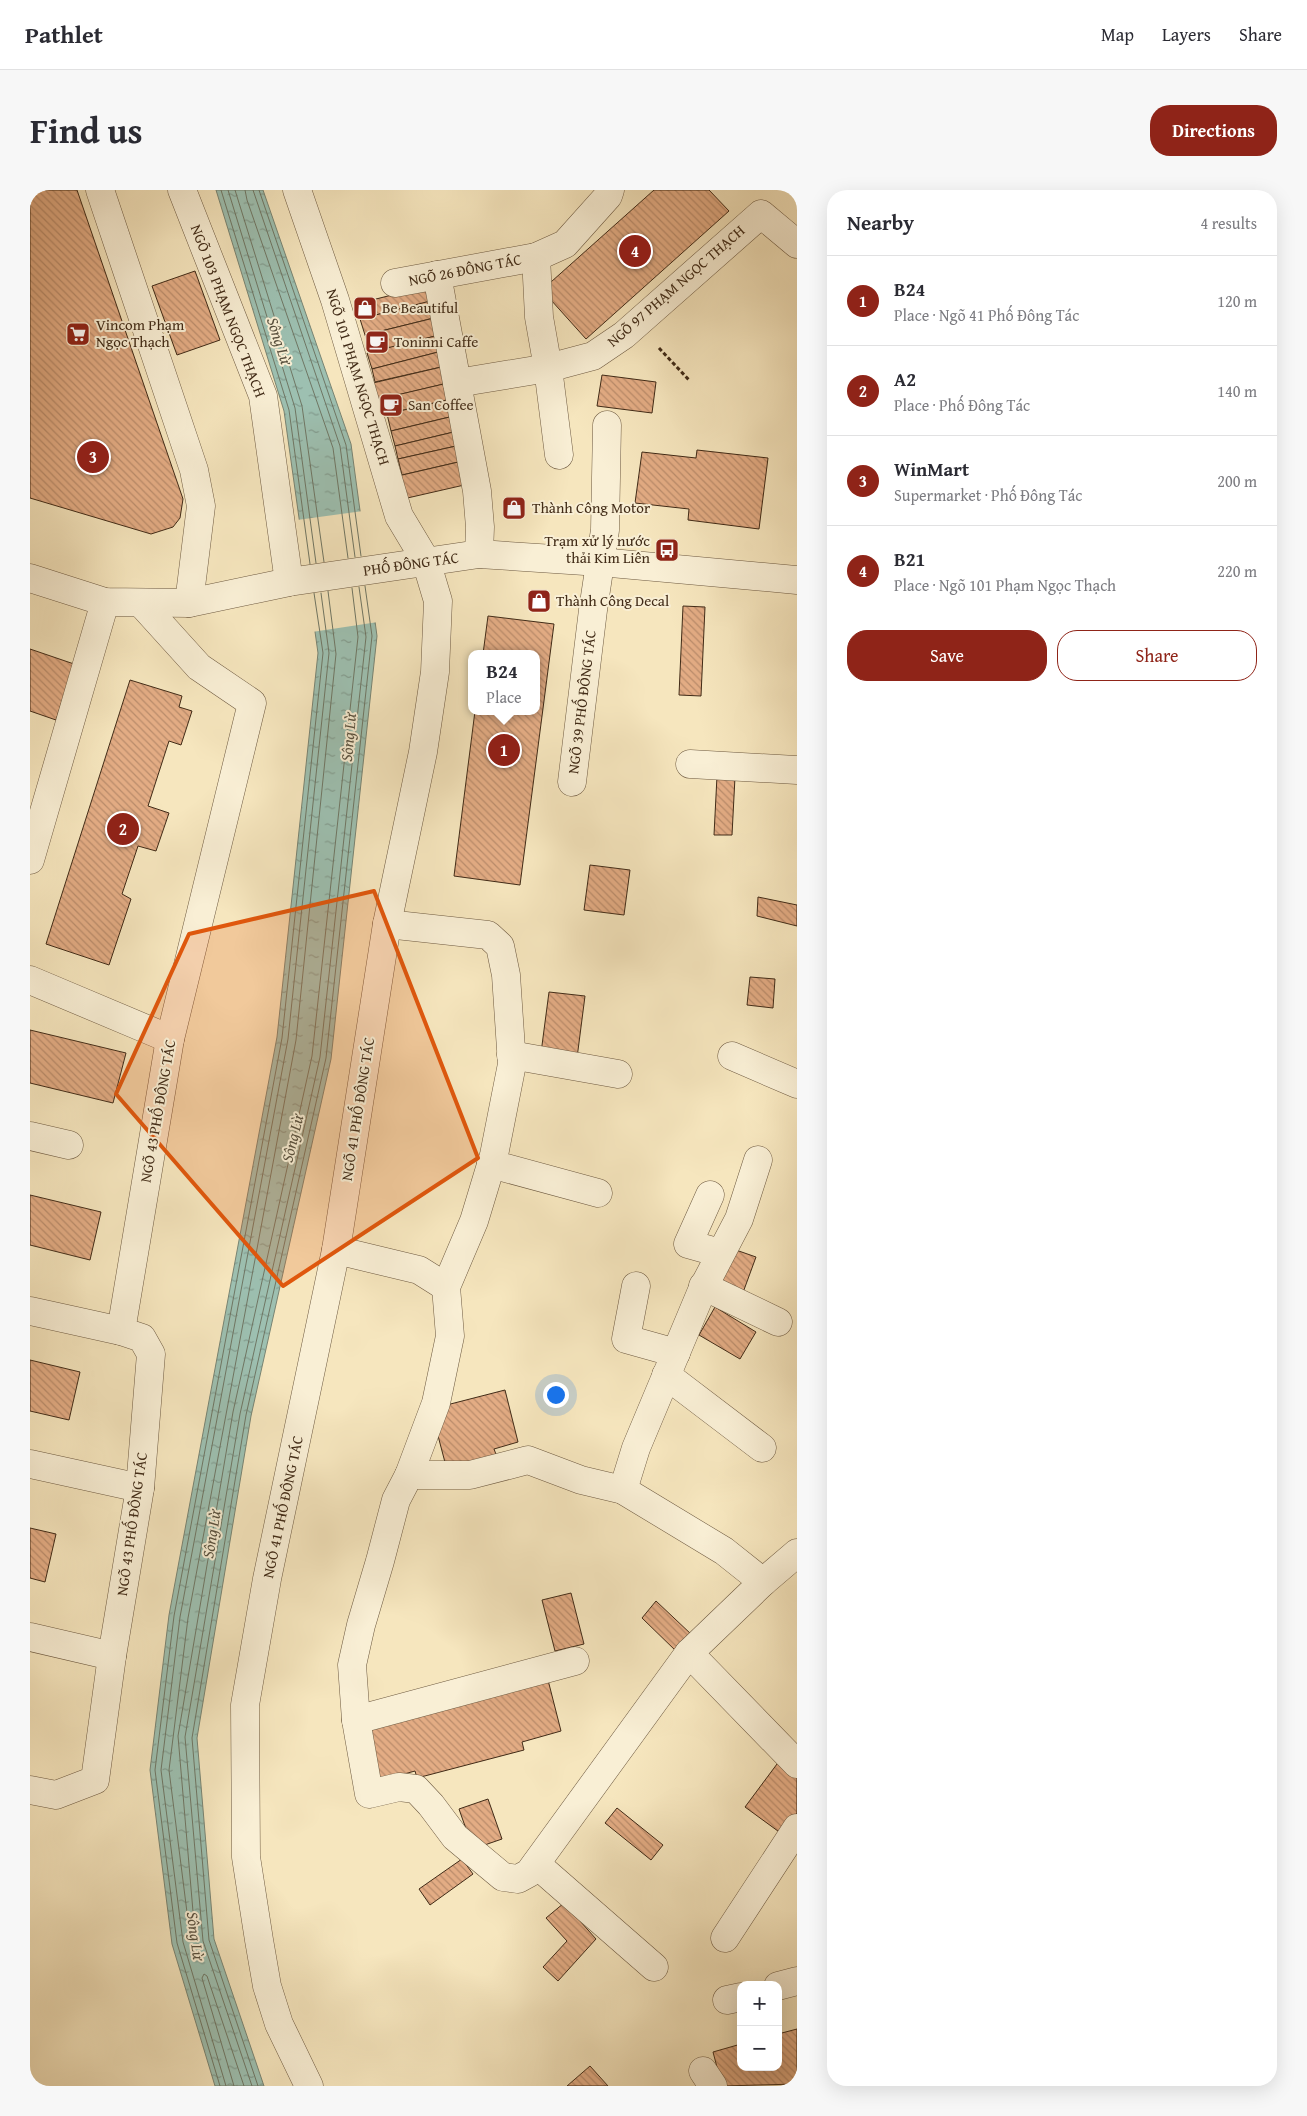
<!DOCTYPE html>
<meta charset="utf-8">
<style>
:root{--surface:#fff;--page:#f7f7f7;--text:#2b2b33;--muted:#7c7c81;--line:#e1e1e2;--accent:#8f2418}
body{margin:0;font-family:"Gentium Book Plus",serif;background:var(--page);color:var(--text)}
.controls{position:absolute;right:15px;bottom:15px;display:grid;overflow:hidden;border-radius:10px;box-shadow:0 5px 20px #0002}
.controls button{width:45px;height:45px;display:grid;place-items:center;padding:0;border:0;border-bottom:1px solid var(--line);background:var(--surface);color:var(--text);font:25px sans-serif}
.you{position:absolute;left:525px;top:1204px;width:18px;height:18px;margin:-12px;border:4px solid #fff;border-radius:50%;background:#1a73e8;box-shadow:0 0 0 8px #1a73e833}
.badge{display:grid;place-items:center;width:32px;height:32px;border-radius:50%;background:var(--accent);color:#fff;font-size:16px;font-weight:700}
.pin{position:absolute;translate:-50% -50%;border:2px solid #fff;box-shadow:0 1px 5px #0006}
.popup{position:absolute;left:438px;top:460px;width:72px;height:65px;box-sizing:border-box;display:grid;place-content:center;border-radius:10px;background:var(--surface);filter:drop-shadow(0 1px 4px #0005);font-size:16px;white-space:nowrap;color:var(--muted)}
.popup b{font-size:19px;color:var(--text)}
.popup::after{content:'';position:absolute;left:50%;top:100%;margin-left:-10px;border:10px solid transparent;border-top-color:var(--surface)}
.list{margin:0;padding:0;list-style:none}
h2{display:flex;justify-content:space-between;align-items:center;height:65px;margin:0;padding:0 20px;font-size:21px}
h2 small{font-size:16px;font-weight:400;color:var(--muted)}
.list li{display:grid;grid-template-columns:32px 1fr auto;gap:15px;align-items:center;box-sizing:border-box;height:90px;padding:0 20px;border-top:1px solid var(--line)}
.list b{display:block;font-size:19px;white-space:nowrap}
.list p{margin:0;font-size:16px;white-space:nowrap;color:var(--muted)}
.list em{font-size:16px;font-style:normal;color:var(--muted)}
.actions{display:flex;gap:10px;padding:15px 20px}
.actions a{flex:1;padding:11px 0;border:1px solid var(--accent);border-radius:20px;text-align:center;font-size:18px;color:var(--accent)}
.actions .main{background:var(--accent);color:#fff}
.map{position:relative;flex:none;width:767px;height:1896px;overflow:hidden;border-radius:20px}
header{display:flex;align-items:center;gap:30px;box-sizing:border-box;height:70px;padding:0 25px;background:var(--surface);border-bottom:1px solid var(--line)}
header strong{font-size:24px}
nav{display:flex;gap:28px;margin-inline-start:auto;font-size:18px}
.intro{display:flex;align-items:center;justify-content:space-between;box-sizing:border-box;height:120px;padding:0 30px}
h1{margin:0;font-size:35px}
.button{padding:12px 22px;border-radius:20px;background:var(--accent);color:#fff;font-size:18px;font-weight:700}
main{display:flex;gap:30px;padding:0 30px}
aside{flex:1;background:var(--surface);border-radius:20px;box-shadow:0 5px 20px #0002}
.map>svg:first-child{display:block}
</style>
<header>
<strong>Pathlet</strong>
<nav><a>Map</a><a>Layers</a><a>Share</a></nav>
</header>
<div class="intro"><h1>Find us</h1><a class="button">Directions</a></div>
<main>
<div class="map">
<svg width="767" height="1896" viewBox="0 0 767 1896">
<defs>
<pattern id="water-ripples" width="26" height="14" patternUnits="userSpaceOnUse" patternTransform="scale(1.25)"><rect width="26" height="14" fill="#9dc0b1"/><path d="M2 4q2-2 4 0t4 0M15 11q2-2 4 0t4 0" fill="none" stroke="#829c8f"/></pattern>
<pattern id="building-back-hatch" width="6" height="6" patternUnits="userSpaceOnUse" patternTransform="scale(1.25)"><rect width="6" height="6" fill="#e3ac84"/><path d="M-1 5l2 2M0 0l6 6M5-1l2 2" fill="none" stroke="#ba8c6b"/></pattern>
</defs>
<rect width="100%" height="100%" fill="#f6e6be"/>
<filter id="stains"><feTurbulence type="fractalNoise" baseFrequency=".004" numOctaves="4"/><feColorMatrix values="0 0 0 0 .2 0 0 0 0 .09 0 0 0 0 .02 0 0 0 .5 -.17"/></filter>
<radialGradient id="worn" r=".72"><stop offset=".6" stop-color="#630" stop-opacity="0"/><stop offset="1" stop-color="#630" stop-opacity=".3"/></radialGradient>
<path fill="url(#water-ripples)" stroke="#788473" d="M 186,0 L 233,0 L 321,254 L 347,446 L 301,869 L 221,1226 L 167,1548 L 184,1749 L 234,1896 L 185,1896 L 142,1754 L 120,1580 L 139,1425 L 247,847 L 288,463 L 254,221 Z"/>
<path fill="#f6e6be" d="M 333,321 L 348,432 L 282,442 L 267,330 Z"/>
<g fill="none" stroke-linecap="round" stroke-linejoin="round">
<g stroke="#6f7664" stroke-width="1">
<path d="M 191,0 L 259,220 L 280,374"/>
<path d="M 198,0 L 265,218 L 286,373"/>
<path d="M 205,0 L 272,216 L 294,372"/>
<path d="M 215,0 L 217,10 L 303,258 L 318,368"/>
<path d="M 223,0 L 310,256 L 325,367"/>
<path d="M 229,0 L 316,255 L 331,366"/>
<path d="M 298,401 L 306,464 L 266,850 L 158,1428 L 139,1580 L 160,1746 L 162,1748 L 165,1745 L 148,1546 L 203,1222 L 282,866 L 328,447 L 322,398"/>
<path d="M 190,1896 L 147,1753 L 125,1580 L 144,1426 L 252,848 L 293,463 L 284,403"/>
<path d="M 196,1896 L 153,1752 L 131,1580 L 150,1427 L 258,849 L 299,463 L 291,403"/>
<path d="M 204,1896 L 172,1788 L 174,1784 L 177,1786 L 214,1896"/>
<path d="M 222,1896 L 173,1751 L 155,1547 L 210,1224 L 290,867 L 336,447 L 329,397"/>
<path d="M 228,1896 L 179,1750 L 162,1548 L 216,1225 L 296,868 L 342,446 L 335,396"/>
</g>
</g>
<g fill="url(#building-back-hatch)" stroke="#412b17">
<path d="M 0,0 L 47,0 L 153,309 L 150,328 L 143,337 L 121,344 L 0,308 Z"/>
<path d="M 624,0 L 679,0 L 699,21 L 556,149 L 512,100 Z"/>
<path d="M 165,81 L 190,150 L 147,165 L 122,96 Z"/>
<path d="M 402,95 L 407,110 L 330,129 L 326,114 Z"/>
<path d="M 404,110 L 408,127 L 335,145 L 330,129 Z"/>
<path d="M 408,127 L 413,144 L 341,163 L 335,145 Z"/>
<path d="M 413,144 L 416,160 L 342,179 L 337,163 Z"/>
<path d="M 416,160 L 420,175 L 345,192 L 342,179 Z"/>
<path d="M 420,175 L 422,192 L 347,210 L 343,193 Z"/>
<path d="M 572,185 L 626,192 L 622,223 L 567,216 Z"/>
<path d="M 422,192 L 425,208 L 357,224 L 354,208 Z"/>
<path d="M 425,208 L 428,225 L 361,241 L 357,224 Z"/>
<path d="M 428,225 L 432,240 L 365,256 L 361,241 Z"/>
<path d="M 432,240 L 435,254 L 368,269 L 365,256 Z"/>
<path d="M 435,254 L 437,270 L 372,285 L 368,269 Z"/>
<path d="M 667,260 L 738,268 L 729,339 L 658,330 L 659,319 L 605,313 L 612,262 L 666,268 Z"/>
<path d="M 437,270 L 443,293 L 373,309 L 368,286 Z"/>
<path d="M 653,416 L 675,417 L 671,506 L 649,505 Z"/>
<path d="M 458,426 L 524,434 L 490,695 L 424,686 L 445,521 L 506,521 L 506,464 L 453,464 Z"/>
<path d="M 0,459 L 44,474 L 26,530 L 0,521 Z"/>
<path d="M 100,490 L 152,506 L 149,517 L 162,521 L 151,555 L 139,551 L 118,616 L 139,623 L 126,661 L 108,656 L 92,704 L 101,709 L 79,775 L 16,754 Z"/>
<path d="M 687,586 L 705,587 L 702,645 L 684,645 Z"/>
<path d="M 560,675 L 600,680 L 594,725 L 554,720 Z"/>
<path d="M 728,707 L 767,715 L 767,736 L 727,726 Z"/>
<path d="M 720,787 L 745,789 L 743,818 L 717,815 Z"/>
<path d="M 519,802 L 555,806 L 547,868 L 511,863 Z"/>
<path d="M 0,840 L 96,863 L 83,913 L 0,893 Z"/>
<path d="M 0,1005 L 71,1022 L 60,1070 L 0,1055 Z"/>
<path d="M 703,1059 L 726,1067 L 711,1108 L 688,1100 Z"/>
<path d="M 685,1117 L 726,1142 L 710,1169 L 669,1145 Z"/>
<path d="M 0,1170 L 50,1182 L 39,1230 L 0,1221 Z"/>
<path d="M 475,1200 L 488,1252 L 464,1259 L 467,1267 L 417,1280 L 401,1219 Z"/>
<path d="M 0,1338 L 26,1344 L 15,1392 L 0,1388 Z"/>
<path d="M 541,1403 L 554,1454 L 525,1461 L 512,1410 Z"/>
<path d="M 626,1411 L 662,1445 L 647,1462 L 612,1428 Z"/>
<path d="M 518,1490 L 531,1541 L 492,1552 L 494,1560 L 387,1588 L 385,1581 L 349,1591 L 335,1538 Z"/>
<path d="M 750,1570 L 767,1583 L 767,1623 L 752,1644 L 715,1617 Z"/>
<path d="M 458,1609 L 472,1649 L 443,1659 L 429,1619 Z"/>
<path d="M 587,1618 L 633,1655 L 621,1670 L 575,1633 Z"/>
<path d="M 432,1669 L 443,1684 L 400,1715 L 389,1699 Z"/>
<path d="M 534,1713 L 566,1749 L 528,1791 L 513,1777 L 537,1751 L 516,1728 Z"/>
<path d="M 767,1839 L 767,1894 L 692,1896 L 683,1862 L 711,1854 L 711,1877 L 748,1877 L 748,1844 Z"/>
<path d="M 560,1876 L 578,1896 L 537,1896 Z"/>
</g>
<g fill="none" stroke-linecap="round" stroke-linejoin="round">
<g stroke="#6e5a41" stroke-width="29">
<g id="minor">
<path d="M 70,0 L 164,280 L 171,316 L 159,413"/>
<path d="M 152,0 L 233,206 L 259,392"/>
<path d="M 267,0 L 305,110 L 369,326 L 396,371 L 408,411 L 405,482 L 393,562 L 357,734 L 306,1060 L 237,1389 L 215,1515 L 216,1667 L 229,1750 L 237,1796 L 249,1834 L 279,1896"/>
<path d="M 506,67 L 509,127 L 518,178 L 529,265"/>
<path d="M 407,85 L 447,301 L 450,337 L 449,364"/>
<path d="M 365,93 L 506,67 L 535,54 L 578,6 L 580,0"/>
<path d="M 427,193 L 518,178 L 563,166 L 594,145 L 731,24 L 767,54"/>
<path d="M 0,388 L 75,412 L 159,413 L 259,392 L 449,364 L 570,372 L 767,390"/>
<path d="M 660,574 L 767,580"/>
<path d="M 542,592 L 563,420 L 575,340 L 577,235"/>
<path d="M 0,670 L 75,412"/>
<path d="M 357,734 L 458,745 L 470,756 L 476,785 L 482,874 L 464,965 L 444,1031 L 416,1097 L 420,1146 L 406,1213 L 379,1285 L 440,1285 L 498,1270 L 551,1290 L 593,1300 L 694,1361 L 733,1392 L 659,1463 L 767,1574"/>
<path d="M 0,790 L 140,849"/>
<path d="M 481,865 L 588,884"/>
<path d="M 702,866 L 767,894"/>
<path d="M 0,946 L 39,955"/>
<path d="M 461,974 L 568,1003"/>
<path d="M 680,1005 L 658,1054 L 690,1063"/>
<path d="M 306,1060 L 389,1080 L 416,1097"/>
<path d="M 606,1096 L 596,1149 L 646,1163"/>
<path d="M 673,1096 L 748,1132"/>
<path d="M 0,1121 L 91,1141 L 112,1148 L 121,1164 L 110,1298 L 82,1466 L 65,1590 L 26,1605 L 0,1600"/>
<path d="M 91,1141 L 140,849 L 222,513 L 169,477 L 111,413"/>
<path d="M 636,1185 L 732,1258"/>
<path d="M 0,1274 L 110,1298"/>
<path d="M 379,1285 L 366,1310 L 350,1371 L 331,1435 L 322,1475 L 326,1530 L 339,1604 L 369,1597 L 386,1599 L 401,1615 L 425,1647 L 473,1687 L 488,1689 L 499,1683 L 659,1463"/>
<path d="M 593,1300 L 606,1258 L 673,1098 L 709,1029 L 728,970"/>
<path d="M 733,1392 L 767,1363"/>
<path d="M 0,1447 L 82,1466"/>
<path d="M 326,1530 L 545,1471"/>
<path d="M 506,1674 L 624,1777"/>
<path d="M 695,1748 L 767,1638"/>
<path d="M 748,1796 L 767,1791"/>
<path d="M 697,1810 L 711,1807"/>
<path d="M 673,1881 L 683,1896"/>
</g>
</g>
<path stroke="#412b17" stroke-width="3" stroke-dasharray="4 2.5" stroke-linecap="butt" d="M 629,158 L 659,190"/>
<use href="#minor" stroke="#f9efd5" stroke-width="28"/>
</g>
<path fill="#e0570d" fill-opacity="0.2" stroke="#e0570d" stroke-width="4" stroke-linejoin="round" d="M 344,701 L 448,968 L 253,1096 L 86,904 L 159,744 Z"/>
<defs>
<g id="shop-square" transform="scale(1.25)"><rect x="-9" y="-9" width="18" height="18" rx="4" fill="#8f2418" stroke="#f9efd5"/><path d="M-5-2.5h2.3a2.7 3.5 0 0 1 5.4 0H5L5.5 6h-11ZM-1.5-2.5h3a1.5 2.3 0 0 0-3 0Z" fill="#fff"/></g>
<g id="supermarket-square" transform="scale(1.25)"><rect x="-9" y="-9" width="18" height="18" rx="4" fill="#8f2418" stroke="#f9efd5"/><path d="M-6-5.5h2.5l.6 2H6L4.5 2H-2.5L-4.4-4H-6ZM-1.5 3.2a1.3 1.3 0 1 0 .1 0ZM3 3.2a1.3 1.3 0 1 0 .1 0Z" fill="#fff"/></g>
<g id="cafe-square" transform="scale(1.25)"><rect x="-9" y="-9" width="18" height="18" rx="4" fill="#8f2418" stroke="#f9efd5"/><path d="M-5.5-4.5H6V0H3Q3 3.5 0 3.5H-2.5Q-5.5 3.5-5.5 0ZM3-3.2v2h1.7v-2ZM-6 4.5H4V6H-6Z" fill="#fff"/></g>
<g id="bus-square" transform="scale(1.25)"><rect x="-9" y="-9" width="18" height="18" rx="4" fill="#8f2418" stroke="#f9efd5"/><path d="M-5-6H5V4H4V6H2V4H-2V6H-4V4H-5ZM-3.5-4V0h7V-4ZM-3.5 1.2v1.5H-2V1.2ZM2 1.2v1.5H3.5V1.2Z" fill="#fff"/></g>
</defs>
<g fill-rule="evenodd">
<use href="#shop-square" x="335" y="118"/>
<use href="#supermarket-square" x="48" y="144"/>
<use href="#cafe-square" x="347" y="152"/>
<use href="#cafe-square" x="361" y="215"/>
<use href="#shop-square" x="484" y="318"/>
<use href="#bus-square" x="637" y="360"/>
<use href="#shop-square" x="509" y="411"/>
</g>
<g text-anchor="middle" stroke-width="4" stroke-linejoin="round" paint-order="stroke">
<g font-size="15" fill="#412b17" stroke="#f9efd5">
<text transform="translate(435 80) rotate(-11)" y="5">NGÕ 26 ĐÔNG TÁC</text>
<text transform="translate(646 96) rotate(-41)" y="5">NGÕ 97 PHẠM NGỌC THẠCH</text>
<text transform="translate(198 121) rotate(69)" y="5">NGÕ 103 PHẠM NGỌC THẠCH</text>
<text transform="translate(328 187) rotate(73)" y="5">NGÕ 101 PHẠM NGỌC THẠCH</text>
<text transform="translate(381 374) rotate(-8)" y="5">PHỐ ĐÔNG TÁC</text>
<text transform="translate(552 512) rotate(-83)" y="5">NGÕ 39 PHỐ ĐÔNG TÁC</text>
<text transform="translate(328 919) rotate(-81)" y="5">NGÕ 41 PHỐ ĐÔNG TÁC</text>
<text transform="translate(128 921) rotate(-80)" y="5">NGÕ 43 PHỐ ĐÔNG TÁC</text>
<text transform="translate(253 1317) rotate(-78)" y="5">NGÕ 41 PHỐ ĐÔNG TÁC</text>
<text transform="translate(102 1334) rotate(-82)" y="5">NGÕ 43 PHỐ ĐÔNG TÁC</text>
</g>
<g font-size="15" fill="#412b17" stroke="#f9efd5" text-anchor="start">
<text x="352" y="123">Be Beautiful</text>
<text x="66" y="140">Vincom Phạm<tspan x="66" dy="17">Ngọc Thạch</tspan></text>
<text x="364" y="157">Toninni Caffe</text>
<text x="378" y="220">San Coffee</text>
<text x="502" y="323">Thành Công Motor</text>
<text x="620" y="356" text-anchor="end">Trạm xử lý nước<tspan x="620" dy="17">thải Kim Liên</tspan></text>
<text x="526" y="416">Thành Công Decal</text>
</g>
<g font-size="16" font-style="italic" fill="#58503e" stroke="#f9efd5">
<text transform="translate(250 151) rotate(72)" y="6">Sông Lừ</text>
<text transform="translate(318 547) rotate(-85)" y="6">Sông Lừ</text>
<text transform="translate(262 948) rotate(-76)" y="6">Sông Lừ</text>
<text transform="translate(181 1344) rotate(-81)" y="6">Sông Lừ</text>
<text transform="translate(166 1746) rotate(82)" y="6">Sông Lừ</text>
</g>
</g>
<rect width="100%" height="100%" filter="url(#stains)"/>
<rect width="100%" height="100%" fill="url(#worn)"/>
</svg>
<div class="controls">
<button>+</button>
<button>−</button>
</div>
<div class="you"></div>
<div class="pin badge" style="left:474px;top:560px">1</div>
<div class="popup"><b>B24</b>Place</div>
<div class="pin badge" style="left:93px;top:639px">2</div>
<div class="pin badge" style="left:63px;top:267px">3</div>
<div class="pin badge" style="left:605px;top:61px">4</div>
</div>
<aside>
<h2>Nearby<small>4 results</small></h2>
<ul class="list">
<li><span class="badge">1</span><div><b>B24</b><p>Place · Ngõ 41 Phố Đông Tác</p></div><em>120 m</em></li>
<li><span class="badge">2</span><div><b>A2</b><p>Place · Phố Đông Tác</p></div><em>140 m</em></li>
<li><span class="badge">3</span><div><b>WinMart</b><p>Supermarket · Phố Đông Tác</p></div><em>200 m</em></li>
<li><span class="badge">4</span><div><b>B21</b><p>Place · Ngõ 101 Phạm Ngọc Thạch</p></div><em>220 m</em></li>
</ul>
<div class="actions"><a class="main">Save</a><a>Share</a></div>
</aside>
</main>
